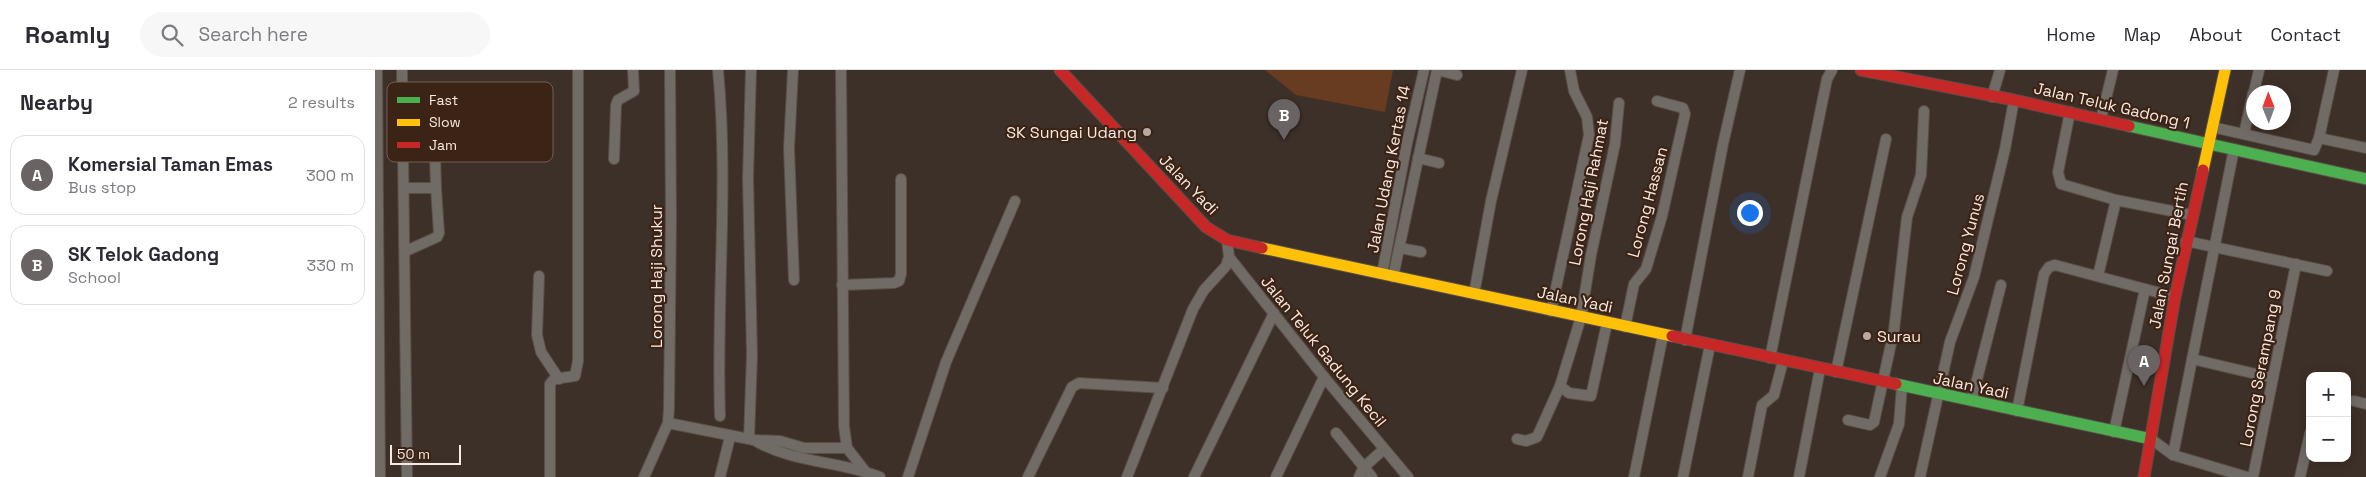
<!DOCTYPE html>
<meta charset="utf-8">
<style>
:root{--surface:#fff;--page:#f7f7f7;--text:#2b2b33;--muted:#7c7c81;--line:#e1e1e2;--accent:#6a6364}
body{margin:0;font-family:"Space Grotesk",sans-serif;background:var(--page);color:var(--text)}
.controls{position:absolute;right:15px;bottom:15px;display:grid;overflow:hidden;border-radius:10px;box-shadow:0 2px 12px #0003}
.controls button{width:45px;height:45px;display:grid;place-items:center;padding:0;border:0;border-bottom:1px solid var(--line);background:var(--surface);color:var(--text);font:25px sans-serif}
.compass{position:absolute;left:1871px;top:15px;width:45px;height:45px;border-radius:50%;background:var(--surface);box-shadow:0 2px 12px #0003;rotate:359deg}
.scale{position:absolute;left:15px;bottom:12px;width:71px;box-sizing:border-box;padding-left:5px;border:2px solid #fae9e0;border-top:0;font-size:14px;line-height:18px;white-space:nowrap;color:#fae9e0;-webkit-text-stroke:4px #3b2315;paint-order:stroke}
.you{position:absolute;left:1374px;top:142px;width:18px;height:18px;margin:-12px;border:4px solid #fff;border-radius:50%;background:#1a73e8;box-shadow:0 0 0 8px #1a73e833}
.badge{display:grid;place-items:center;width:32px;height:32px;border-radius:50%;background:var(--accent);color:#fff;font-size:16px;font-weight:700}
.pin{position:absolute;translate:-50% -41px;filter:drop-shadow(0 1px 2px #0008)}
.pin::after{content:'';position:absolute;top:26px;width:18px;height:15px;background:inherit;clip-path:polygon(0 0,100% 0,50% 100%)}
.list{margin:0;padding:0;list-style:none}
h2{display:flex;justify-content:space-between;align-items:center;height:65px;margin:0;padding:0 20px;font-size:21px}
h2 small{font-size:16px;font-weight:400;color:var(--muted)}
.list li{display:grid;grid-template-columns:32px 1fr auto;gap:15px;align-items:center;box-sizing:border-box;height:80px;margin:0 10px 10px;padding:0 10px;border:1px solid var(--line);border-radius:15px}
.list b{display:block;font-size:19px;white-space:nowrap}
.list p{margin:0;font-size:16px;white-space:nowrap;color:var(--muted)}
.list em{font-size:16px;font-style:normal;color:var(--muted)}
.icon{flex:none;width:28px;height:28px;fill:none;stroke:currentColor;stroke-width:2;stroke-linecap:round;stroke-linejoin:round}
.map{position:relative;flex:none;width:1991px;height:407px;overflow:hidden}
header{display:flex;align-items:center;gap:30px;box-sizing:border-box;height:70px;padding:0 25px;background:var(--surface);border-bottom:1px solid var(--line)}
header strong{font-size:24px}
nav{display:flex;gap:28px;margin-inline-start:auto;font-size:18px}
.search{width:350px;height:45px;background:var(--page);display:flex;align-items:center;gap:12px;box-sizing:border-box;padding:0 18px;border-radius:28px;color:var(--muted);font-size:19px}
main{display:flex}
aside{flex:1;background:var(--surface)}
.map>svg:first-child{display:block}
</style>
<header>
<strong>Roamly</strong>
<div class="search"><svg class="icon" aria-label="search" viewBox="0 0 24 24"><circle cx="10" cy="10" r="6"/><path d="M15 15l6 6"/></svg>Search here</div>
<nav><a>Home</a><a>Map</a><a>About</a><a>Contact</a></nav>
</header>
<main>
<aside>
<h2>Nearby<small>2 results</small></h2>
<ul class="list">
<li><span class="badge">A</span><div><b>Komersial Taman Emas</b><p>Bus stop</p></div><em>300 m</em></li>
<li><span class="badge">B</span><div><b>SK Telok Gadong</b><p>School</p></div><em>330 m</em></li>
</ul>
</aside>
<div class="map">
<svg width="1991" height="407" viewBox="0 0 1991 407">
<rect width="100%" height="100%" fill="#3d3028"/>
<path fill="#673c21" d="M 890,0 L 1018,0 L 1010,42 L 921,25 Z"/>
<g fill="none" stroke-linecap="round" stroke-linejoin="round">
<g stroke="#5a4e47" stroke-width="12">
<g id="street">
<path d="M 2,0 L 5,407"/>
<path d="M 27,0 L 32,407"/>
<path d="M 343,0 C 354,115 341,231 345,346"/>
<path d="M 418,0 L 414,78 L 419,210"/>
<path d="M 466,0 L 469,356 L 472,378 L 490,401"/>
<path d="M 1062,0 L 1082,5"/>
<path d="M 1879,22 L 1884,0"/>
<path d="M 1617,27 L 1625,0"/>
<path d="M 1695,42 L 1683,102 L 1686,114 L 1741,130 L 1817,145"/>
<path d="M 1726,49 L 1738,0"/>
<path d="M 1837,57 L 1939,80 L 1944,68 L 1959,0"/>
<path d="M 1869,64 L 1878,23"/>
<path d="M 1944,68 L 1991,78"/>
<path d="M 1043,88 L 1064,93"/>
<path d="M 239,89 L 241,35 L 243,30 L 259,21 L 258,0"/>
<path d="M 29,118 L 61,118 L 60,85"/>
<path d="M 852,170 L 854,187 L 949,307 L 1033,407"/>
<path d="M 1811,171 L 1952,201"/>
<path d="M 1025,178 L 1046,182"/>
<path d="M 31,181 L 62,167 L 64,163 L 61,118"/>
<path d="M 1007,204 L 1032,73 L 1049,0"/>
<path d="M 164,206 L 162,265 L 166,282 L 184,309"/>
<path d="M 1723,206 L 1741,130"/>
<path d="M 1018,207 L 1062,0"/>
<path d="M 467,215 L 519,213 L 524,211 L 526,204 L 526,109"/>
<path d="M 1099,224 L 1116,131 L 1147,0"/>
<path d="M 1176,241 L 1214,65 L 1212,47 L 1199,21 L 1195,0"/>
<path d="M 1232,253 L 1216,326 L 1194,323 L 1185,316 L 1206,247 L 1216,185 L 1240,74 L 1244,33"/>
<path d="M 1250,257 L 1259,214 L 1271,199 L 1287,146 L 1310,44 L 1308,38 L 1282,31"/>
<path d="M 1310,270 L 1348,74 L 1365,0"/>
<path d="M 1395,288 L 1452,9 L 1457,0"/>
<path d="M 1817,289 L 1898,308"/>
<path d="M 1461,302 L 1511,69"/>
<path d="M 1597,329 L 1626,215"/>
<path d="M 1979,331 L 1991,334"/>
<path d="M 1642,341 L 1669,204 L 1674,197 L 1680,195 L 1800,227"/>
<path d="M 1473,350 L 1495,355 L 1499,352 L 1519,260 L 1532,147 L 1546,105 L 1549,41"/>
<path d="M 293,353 L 379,370 C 417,393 465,391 505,407"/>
<path d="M 1739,362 L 1770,219"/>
<path d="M 961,363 L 997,407"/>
<path d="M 374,369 L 377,285 L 373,108 L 376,0"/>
<path d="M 1142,369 L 1151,371 L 1162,367 L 1185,316"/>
<path d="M 1776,369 L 1798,385 L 1872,407"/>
<path d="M 379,370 L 405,371 L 429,378 L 472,378"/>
<path d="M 1798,385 L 1859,79"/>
<path d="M 175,407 L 175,314 L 179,309 L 200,306 L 203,291 L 203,0"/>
<path d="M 269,407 L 293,353 L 294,338 L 296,148 L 295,0"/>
<path d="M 345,407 L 355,367"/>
<path d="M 533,407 L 571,292 L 640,131"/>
<path d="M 653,407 L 697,317 L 704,313 L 788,318"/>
<path d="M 752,407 L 818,239 L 829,220 L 851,196 L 854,187"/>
<path d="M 819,407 L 899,243"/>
<path d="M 901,407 L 949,307"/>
<path d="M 984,407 L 989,397 L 1009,379"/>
<path d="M 1259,407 L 1288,265"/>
<path d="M 1308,407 L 1335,275"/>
<path d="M 1373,407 L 1387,335 L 1399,325 L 1408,291"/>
<path d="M 1424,407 L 1445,299"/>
<path d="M 1505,407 L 1524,354 L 1527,316"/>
<path d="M 1545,407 L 1575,272 L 1599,207 L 1630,79 L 1639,30"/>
<path d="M 1878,407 L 1921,194"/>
<path d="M 1925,407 L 1935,363"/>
</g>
</g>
<g stroke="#5a4e47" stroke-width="13">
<g id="fast">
<path d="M 1754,56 L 1991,109"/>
<path d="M 1521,314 L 1776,369"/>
</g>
</g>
<g stroke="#5a4e47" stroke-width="13">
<g id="slow">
<path d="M 1828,100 L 1850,0"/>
<path d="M 887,178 L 1297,266"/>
</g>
</g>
<g stroke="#5a4e47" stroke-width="13">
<g id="jam">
<path d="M 685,0 L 831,157 L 852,170 L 887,178"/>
<path d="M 1486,0 L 1639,30 L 1754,56"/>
<path d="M 1297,266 L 1521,314"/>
<path d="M 1769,407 L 1800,227 L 1828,100"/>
</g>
</g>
<use href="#street" stroke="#716b66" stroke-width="10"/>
<use href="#fast" stroke="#4caf50" stroke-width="11"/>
<use href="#slow" stroke="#ffc107" stroke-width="11"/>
<use href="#jam" stroke="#c62828" stroke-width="11"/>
</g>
<g fill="#b8a8a0" stroke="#3b2315" stroke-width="2">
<circle cx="772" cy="62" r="5"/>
<circle cx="1492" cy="266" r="5"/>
</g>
<g text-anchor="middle" stroke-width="4.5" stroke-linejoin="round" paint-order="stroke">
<g font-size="16" fill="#fae9e0" stroke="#3b2315">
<text transform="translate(1737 35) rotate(13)" y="6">Jalan Teluk Gadong 1</text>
<text transform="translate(1013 99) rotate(-79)" y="6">Jalan Udang Kertas 14</text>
<text transform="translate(814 114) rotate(46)" y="6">Jalan Yadi</text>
<text transform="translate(1213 122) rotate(-79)" y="6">Lorong Haji Rahmat</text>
<text transform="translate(1272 132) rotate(-75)" y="6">Lorong Hassan</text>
<text transform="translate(1590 174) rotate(-75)" y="6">Lorong Yunus</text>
<text transform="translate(1793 185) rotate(-79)" y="6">Jalan Sungai Bertih</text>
<text transform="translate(281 206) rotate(-90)" y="6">Lorong Haji Shukur</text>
<text transform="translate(1200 229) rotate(12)" y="6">Jalan Yadi</text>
<text transform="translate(949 281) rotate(51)" y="6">Jalan Teluk Gadung Kecil</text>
<text transform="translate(1885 298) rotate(-79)" y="6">Lorong Serampang 9</text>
<text transform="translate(1596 315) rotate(12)" y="6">Jalan Yadi</text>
</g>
<g font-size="16" fill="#fae9e0" stroke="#3b2315" text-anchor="end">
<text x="762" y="68">SK Sungai Udang</text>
<text x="1502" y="272" text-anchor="start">Surau</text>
</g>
</g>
<rect x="12" y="12" width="166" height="80" rx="8" fill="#3b2315" stroke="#745e52" stroke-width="1"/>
<rect x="22" y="27" width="23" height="6" fill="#4caf50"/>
<rect x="22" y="49" width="23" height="7" fill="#ffc107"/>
<rect x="22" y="72" width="23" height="6" fill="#c62828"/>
<g font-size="14" fill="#fae9e0">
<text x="54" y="35">Fast</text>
<text x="54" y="57">Slow</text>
<text x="54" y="80">Jam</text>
</g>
</svg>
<div class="controls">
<button>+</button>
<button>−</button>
</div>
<svg class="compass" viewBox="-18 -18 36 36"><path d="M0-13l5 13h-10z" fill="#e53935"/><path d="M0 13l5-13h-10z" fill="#7c7c81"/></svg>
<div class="scale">50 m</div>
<div class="you"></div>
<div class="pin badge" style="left:1769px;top:316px">A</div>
<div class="pin badge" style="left:909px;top:70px">B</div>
</div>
</main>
